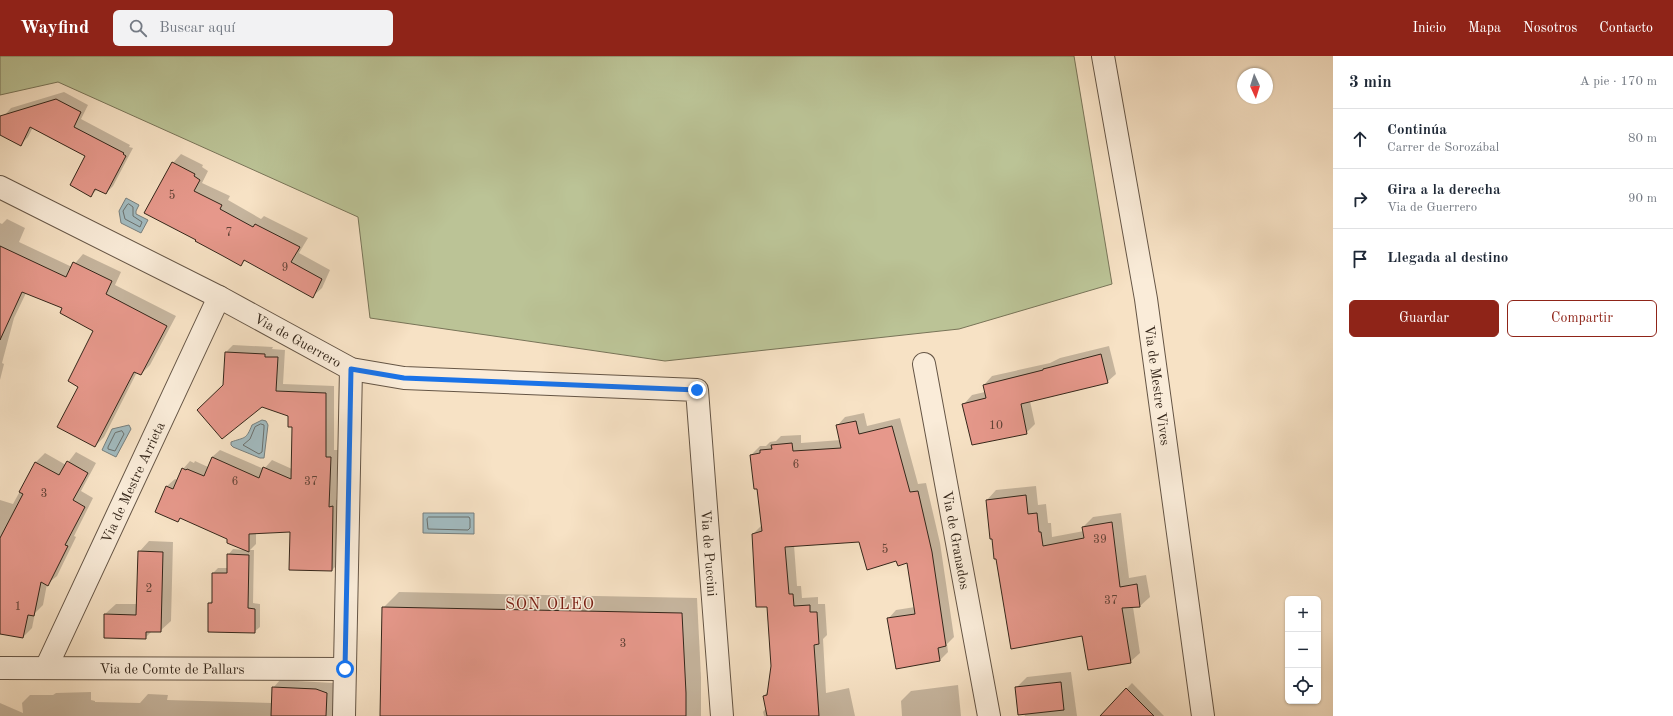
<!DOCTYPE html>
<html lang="es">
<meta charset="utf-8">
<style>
:root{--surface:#fff;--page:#f2f2f3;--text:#1f2937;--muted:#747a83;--line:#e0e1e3;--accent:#8f2418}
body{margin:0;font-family:"Old Standard TT",serif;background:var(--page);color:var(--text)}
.controls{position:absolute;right:12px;bottom:12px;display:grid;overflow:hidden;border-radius:6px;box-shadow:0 1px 3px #0004}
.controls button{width:36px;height:36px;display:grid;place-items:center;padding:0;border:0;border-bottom:1px solid var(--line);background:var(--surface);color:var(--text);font:20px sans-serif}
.compass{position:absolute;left:1237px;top:12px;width:36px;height:36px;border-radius:50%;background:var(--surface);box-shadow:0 1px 3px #0004;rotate:176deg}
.stop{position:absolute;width:12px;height:12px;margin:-9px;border:3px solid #1a73e8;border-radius:50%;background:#fff}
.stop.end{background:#1a73e8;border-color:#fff;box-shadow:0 1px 4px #0008}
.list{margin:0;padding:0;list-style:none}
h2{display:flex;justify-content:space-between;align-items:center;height:52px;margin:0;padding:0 16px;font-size:17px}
h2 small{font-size:13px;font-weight:400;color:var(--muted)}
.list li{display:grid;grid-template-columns:26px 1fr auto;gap:12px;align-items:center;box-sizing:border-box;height:60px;padding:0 16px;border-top:1px solid var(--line)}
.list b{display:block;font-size:15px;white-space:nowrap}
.list p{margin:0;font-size:13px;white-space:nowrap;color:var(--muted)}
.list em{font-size:13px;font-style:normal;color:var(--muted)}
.actions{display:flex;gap:8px;padding:12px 16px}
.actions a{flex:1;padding:9px 0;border:1px solid var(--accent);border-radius:6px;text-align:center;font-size:14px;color:var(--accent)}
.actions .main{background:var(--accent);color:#fff}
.icon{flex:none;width:22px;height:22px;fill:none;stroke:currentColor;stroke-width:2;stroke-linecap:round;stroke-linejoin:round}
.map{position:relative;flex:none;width:1333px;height:660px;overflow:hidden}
header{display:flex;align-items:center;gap:24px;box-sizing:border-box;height:56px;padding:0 20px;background:var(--accent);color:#fff}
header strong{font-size:19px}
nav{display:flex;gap:22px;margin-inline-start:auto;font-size:14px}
.search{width:280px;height:36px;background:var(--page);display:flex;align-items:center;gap:10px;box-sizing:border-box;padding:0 14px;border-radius:6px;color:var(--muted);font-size:15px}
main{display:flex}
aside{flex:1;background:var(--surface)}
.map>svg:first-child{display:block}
</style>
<header>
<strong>Wayfind</strong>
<div class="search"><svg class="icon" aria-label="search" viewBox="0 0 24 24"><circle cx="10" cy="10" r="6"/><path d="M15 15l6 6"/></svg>Buscar aquí</div>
<nav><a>Inicio</a><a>Mapa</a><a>Nosotros</a><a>Contacto</a></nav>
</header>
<main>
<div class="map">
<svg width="1333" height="660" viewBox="0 0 1333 660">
<rect width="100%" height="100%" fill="#f7e2c5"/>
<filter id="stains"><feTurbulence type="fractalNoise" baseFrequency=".005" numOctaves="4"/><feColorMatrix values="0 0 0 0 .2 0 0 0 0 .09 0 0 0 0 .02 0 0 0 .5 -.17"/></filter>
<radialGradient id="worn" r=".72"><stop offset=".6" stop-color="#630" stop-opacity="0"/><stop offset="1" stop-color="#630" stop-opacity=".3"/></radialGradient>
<path fill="#bbc396" stroke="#787458" d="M 0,0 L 1074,0 L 1112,228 L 959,273 L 665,305 L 370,262 L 358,161 L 58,26 L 0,39 Z"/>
<g fill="#a2bbc0" stroke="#767f7e">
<path d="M 126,142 L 139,149 L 136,155 L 136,158 L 148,164 L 141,177 L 121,167 L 119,155 Z"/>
<path d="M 262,364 L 266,365 L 268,369 L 264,402 L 260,402 L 233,391 L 231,389 L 231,386 C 245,381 246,384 252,369 Z"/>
<path d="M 129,369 L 131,373 L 116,401 L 102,394 L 112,373 Z"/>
<path d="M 423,457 L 474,457 L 474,478 L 423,477 Z"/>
</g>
<g fill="#0003">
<path d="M 64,36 L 88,49 L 81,63 L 130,89 L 129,91 L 133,92 L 113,130 L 106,137 L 98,133 L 91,139 L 87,99 L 33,71 L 28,81 L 20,89 L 0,78 L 0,67 L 4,60 L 11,52 Z"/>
<path d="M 181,98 L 203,109 L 202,111 L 208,115 L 202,127 L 230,140 L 228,144 L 261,163 L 264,160 L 308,182 L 299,197 L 330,214 L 322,232 L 313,240 L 246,204 L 241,208 L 173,107 Z"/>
<path d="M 7,163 L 25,172 L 19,186 L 72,211 L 83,198 L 121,216 L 115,229 L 176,260 L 150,309 L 141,318 L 137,316 L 104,381 L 95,390 L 80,331 L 95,274 L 64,251 L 26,237 L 14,262 L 2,307 L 4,308 L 0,324 L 0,167 L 2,168 Z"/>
<path d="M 233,289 L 273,291 L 272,293 L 285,294 L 283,328 L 334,330 L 334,394 L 338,394 L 336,444 L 340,443 L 340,506 L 332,514 L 291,475 L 256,477 L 256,488 L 250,494 L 254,494 L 253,547 L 260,548 L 260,571 L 254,576 L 209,547 L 213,544 L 213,517 L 218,512 L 228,512 L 228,499 L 233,493 L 245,494 L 228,483 L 181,461 L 178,464 L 156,455 L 167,430 L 175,423 L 178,424 L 183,413 L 190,405 L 194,407 L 195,405 L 208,411 L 212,401 L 220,394 L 264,413 L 272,404 L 292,413 L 293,370 L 289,359 L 224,329 L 226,296 Z"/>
<path d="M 1109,290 L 1116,318 L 1107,326 L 1030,345 L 1035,368 L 1026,377 L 964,348 L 972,339 L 985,336 L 984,329 L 992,320 L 1050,307 L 1060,302 Z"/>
<path d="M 864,357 L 867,370 L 900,362 L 918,428 L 926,427 L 940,487 L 954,581 L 947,588 L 948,596 L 940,604 L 888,563 L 896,554 L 915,551 L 908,506 L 897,504 L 860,485 L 794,489 L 797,530 L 801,530 L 802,542 L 818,541 L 818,548 L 825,548 L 827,579 L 823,583 L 826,637 L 849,632 L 855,660 L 764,660 L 763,656 L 766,652 L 764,640 L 768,635 L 772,610 L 768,550 L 753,478 L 761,470 L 758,432 L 751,399 L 760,390 L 766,390 L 770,386 L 776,385 L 781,380 L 801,379 L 801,387 L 841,384 L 837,370 L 845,361 Z"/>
<path d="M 76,396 L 96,407 L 81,435 L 93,442 L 74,480 L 76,481 L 57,520 L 47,528 L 43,549 L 35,557 L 32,572 L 23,581 L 0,577 L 0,444 L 13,448 L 36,406 L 45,397 L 66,409 Z"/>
<path d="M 1036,430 L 1038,449 L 1046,448 L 1048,467 L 1051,467 L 1052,481 L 1084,475 L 1083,471 L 1093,461 L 1121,457 L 1129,522 L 1146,519 L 1150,541 L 1140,550 L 1133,551 L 1140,597 L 1130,606 L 1083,579 L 993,482 L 991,482 L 987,444 L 996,434 Z"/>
<path d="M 149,485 L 173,486 L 171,565 L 160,575 L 152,575 L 145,582 L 105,558 L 116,548 L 138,548 L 139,496 Z"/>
<path d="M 399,536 L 697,542 L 701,621 L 701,660 L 381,660 L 383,552 Z"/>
<path d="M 1071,616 L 1077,660 L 1025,660 L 1016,632 L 1027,621 Z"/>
<path d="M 280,624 L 333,627 L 333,660 L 0,660 L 0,647 L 23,657 L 22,647 L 30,639 L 53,639 L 56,637 L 91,636 L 91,644 L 95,645 L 95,646 L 140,647 L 148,638 L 168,639 L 167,644 L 272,647 L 273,632 Z"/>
<path d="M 1132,627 L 1164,660 L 1101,660 Z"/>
<path d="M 958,629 L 961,660 L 902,660 L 901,645 L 911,635 Z"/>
</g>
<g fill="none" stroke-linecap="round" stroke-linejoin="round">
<g stroke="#6b706d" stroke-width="1">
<path d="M 129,148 L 133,151 L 133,160 L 142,166 L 140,171 L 125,163 L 123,155 L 127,149 Z"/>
<path d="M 261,368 L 264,369 L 264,372 L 262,396 L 259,398 L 243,389 L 250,383 L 255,371 Z"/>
<path d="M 122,375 L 124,378 L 115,395 L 108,393 L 108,391 L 115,377 Z"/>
<path d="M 429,461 L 469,461 L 470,463 L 470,472 L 468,474 L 428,473 L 427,463 Z"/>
</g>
</g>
<g fill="#e6988b" stroke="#34261a">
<path d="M 56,43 L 81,56 L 74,71 L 124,97 L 123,98 L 126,100 L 106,138 L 95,133 L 91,141 L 70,129 L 85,100 L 30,71 L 21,90 L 0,79 L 0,60 Z"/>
<path d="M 172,106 L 195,118 L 194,120 L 200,124 L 194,135 L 222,149 L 220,153 L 253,171 L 255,168 L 300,191 L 291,206 L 322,223 L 313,242 L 244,204 L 241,210 L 223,200 L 195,185 L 196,184 L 144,157 Z"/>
<path d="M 0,190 L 66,221 L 73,206 L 112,225 L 106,238 L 167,270 L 141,319 L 134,316 L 95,391 L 57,371 L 78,331 L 68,325 L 93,275 L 60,257 L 62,252 L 22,236 L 0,284 Z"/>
<path d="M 225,296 L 265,298 L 265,301 L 278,301 L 276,335 L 326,337 L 326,401 L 331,401 L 329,451 L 333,450 L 332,515 L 289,514 L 290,476 L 249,478 L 249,496 L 227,487 L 227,483 L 180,462 L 178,466 L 155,456 L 166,430 L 173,433 L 182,412 L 186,414 L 187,413 L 204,420 L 212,401 L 259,422 L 263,411 L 291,423 L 292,371 L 288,371 L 288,360 L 262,351 L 222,383 L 197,354 L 223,329 Z"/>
<path d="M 1101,298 L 1108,327 L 1021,348 L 1027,378 L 972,389 L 962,348 L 986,342 L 983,329 L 1043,314 L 1043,313 L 1051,311 Z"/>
<path d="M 856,365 L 859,378 L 892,370 L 910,436 L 918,435 L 932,496 L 946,590 L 938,592 L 940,605 L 896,613 L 887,562 L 915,558 L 907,507 L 898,510 L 896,505 L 867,514 L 859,486 L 785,491 L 789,538 L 793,538 L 794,550 L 810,549 L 810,556 L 817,556 L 819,588 L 814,589 L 819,660 L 767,660 L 763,640 L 767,639 L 771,610 L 767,551 L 756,551 L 752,478 L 762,475 L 757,433 L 754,433 L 750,399 L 760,397 L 760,394 L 772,393 L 771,389 L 792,387 L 793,395 L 841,392 L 836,369 Z"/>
<path d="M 67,405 L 88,417 L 73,444 L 85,451 L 65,489 L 68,490 L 48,530 L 41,526 L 34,560 L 28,559 L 23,582 L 0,578 L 0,482 L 23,438 L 19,436 L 35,406 L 59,419 Z"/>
<path d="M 1026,439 L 1028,458 L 1037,457 L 1039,476 L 1041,476 L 1043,490 L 1084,482 L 1082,471 L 1112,466 L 1120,531 L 1137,528 L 1140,551 L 1122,552 L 1131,607 L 1088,614 L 1082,580 L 1011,593 L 996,503 L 994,503 L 992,483 L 990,483 L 986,444 Z"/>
<path d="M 138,495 L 163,496 L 161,576 L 146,576 L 146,583 L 104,582 L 104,558 L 136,559 Z"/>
<path d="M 227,498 L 249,499 L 248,552 L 255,553 L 255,577 L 208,576 L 208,547 L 212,547 L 212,517 L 227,517 Z"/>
<path d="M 382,551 L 682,557 L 686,637 L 686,660 L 380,660 Z"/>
<path d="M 1061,626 L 1064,654 L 1018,659 L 1015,631 Z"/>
<path d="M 272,631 L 316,633 L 327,637 L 326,660 L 271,660 Z"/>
<path d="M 1126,632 L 1154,660 L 1100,660 Z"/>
</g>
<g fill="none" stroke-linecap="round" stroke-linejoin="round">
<g stroke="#655545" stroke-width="24">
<g id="minor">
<path id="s1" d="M 1103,0 L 1146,243 L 1203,660"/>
<path id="s2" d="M 0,131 L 219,241 L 351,313 L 404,322 L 697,334 L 722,660"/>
<path id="s3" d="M 924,308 L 989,660"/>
<path id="s4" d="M 0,612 L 345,613"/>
<path id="s5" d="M 46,612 L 219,241"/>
<path d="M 344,660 L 351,313"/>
</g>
</g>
<use href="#minor" stroke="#faecd9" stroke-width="22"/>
</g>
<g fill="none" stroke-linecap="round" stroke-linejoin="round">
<path stroke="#1a73e8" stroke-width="5" d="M 345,613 L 351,313 L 404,322 L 697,334"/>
</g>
<g text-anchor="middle" stroke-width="3" stroke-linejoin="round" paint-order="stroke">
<g font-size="12" fill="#604236">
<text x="172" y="143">5</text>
<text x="229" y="180">7</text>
<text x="285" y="215">9</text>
<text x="996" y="373">10</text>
<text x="796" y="412">6</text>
<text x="235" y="429">6</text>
<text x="311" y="429">37</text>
<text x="44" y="441">3</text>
<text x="1100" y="487">39</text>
<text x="885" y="497">5</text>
<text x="149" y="536">2</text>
<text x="1111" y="548">37</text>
<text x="18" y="554">1</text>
<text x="623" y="591">3</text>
</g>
<g font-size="14" fill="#34261a" stroke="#faecd9">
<text dy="5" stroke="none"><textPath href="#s2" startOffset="335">Via de Guerrero</textPath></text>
<text dy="5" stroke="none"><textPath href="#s1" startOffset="334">Via de Mestre Vives</textPath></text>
<text dy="5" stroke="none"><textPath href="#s5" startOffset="205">Via de Mestre Arrieta</textPath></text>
<text dy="5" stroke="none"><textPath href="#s3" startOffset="179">Via de Granados</textPath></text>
<text dy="5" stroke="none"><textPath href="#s2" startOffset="906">Via de Puccini</textPath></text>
<text dy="5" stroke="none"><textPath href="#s4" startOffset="172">Via de Comte de Pallars</textPath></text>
</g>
<g font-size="16" letter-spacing="1" fill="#7a1f14" stroke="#faecd9">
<text x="550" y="553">SON OLEO</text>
</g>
</g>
<rect width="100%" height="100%" filter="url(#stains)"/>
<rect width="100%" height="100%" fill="url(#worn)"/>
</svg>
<div class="controls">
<button>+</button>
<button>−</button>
<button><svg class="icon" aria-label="locate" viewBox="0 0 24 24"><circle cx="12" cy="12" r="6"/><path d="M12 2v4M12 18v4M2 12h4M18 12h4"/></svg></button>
</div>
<svg class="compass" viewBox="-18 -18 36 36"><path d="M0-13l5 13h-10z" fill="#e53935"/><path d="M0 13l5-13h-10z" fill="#747a83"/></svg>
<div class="stop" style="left:345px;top:613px"></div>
<div class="stop end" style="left:697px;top:334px"></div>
</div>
<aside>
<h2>3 min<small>A pie · 170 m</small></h2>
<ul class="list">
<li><svg class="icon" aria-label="ahead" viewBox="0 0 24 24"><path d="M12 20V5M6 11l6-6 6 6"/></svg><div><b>Continúa</b><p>Carrer de Sorozábal</p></div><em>80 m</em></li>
<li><svg class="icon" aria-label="right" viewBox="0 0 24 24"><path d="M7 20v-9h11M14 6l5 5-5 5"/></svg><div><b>Gira a la derecha</b><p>Via de Guerrero</p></div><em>90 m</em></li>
<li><svg class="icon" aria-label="arrive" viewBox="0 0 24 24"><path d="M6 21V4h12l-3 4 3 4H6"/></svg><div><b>Llegada al destino</b></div></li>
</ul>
<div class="actions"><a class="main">Guardar</a><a>Compartir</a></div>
</aside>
</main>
